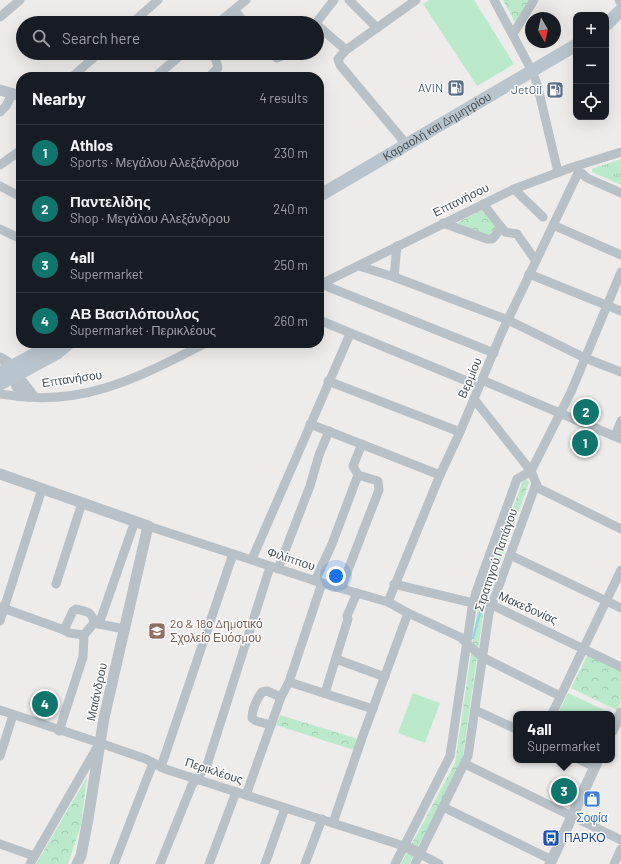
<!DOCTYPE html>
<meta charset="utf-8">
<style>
:root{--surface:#171b24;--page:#20242c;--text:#f1f3f6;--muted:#9ea1a6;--line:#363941;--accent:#0f766e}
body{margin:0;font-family:Barlow,sans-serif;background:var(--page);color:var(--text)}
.controls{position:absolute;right:12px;top:12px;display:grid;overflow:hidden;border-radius:8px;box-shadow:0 4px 16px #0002}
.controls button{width:36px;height:36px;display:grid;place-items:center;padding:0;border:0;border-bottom:1px solid var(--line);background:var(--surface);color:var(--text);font:20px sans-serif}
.compass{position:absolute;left:525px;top:12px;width:36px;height:36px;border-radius:50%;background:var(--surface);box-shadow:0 4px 16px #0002;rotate:171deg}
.you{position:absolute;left:336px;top:576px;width:14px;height:14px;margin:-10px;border:3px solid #fff;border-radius:50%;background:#1a73e8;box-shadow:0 0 0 6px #1a73e833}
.badge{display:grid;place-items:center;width:26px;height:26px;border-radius:50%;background:var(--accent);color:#fff;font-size:13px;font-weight:700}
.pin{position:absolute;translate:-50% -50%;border:2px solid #fff;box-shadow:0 1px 4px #0006}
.popup{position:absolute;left:513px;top:711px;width:102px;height:52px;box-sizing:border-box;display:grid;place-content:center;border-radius:8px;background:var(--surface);filter:drop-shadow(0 1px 3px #0005);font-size:13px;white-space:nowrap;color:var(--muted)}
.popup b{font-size:15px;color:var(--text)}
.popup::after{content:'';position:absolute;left:50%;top:100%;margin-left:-8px;border:8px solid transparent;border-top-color:var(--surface)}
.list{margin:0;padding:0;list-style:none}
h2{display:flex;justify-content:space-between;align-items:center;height:52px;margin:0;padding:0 16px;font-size:17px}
h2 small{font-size:13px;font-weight:400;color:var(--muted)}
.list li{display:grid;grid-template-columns:26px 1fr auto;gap:12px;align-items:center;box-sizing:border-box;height:56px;padding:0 16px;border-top:1px solid var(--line)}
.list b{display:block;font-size:15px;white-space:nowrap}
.list p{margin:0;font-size:13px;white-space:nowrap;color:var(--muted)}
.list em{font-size:13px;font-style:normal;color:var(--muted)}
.icon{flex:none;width:22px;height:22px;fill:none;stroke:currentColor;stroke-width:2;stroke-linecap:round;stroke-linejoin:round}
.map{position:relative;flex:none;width:621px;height:864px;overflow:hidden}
.search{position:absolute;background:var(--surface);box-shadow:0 4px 16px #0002;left:16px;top:16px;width:308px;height:44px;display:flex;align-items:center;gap:10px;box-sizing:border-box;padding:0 14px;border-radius:22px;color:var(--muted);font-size:15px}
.panel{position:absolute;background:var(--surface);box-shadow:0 4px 16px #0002;left:16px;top:72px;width:308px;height:276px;border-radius:16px}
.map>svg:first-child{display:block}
</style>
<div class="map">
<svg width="621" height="864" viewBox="0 0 621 864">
<defs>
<pattern id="grass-tufts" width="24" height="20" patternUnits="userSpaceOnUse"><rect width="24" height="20" fill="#baeaca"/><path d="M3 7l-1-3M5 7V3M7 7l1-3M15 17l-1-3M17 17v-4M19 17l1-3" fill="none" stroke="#a1cab0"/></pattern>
<pattern id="park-crowns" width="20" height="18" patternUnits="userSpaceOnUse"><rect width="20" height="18" fill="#baeaca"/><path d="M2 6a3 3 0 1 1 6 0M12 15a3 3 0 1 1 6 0" fill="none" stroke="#a1cab0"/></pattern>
</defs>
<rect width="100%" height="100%" fill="#eeebeb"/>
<path fill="url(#grass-tufts)" d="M 621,159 L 621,185 L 592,172 L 592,169 Z"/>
<g fill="url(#park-crowns)">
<path d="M 503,0 L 529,0 L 515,23 Z"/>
<path d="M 483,209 L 496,226 L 494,232 L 489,236 L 457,223 Z"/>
<path d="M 527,479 L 529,483 L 487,597 L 483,615 L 462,762 L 409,864 L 401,864 L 455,763 L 477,613 L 481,598 L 523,480 Z"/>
<path d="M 588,654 L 621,670 L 621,702 L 617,710 L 571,688 Z"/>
<path d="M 280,715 L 358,739 L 354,750 L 276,725 Z"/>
<path d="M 87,777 L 81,825 L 68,864 L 36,864 Z"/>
</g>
<g fill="#baeaca">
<path d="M 429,0 L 474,0 L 514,64 L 477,86 L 423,4 Z"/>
<path d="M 413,693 L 440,703 L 425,743 L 398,733 Z"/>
<path d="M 568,693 L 615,715 L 612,721 L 612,714 L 558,714 Z"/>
</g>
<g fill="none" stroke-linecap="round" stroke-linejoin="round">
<path stroke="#8ad8e5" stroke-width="2.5" d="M 473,638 L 482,606"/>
<g stroke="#b7c1c7" stroke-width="9">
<path d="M 349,0 L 377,28"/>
<path d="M 494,0 L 532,71 L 537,84 L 558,172"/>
<path d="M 619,0 L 621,3"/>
<path d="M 234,10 L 245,23"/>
<path d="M 0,17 L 20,0"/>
<path d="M 132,23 L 158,0"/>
<path d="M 218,23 L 246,0"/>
<path d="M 316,23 L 334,0"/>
<path d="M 317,25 L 346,50"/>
<path d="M 513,34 L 534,0"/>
<path d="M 271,53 L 277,58 L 280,57 L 285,53"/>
<path d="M 72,77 L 99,53"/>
<path d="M 155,77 L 183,53"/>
<path d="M 209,77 L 218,68 L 216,60 L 211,53"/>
<path d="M 0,112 L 6,106 L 12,94"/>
<path d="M 407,145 L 340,65 L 338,59 L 346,50 L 416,0"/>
<path d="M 0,165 L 21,150"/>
<path d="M 579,171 L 587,178 L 621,193"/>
<path d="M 0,186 L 21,197"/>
<path d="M 514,189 L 543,217"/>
<path d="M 443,223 L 487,239 L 492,239 L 495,236 L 501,227 L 483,204"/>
<path d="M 553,225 L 621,255"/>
<path d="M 501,227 L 505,232 L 517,234 L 536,261"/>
<path d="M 0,229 L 21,239"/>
<path d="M 359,266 L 394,277 L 508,320 L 585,358 L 621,372"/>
<path d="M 529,274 L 621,311"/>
<path d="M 394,277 L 397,246"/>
<path d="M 321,284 L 494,353"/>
<path d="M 319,285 L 514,189 L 570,168 L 621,152"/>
<path d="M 319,320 L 479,386"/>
<path d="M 17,374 L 35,397"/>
<path d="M 13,377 L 16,387 L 28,397"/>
<path d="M 482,380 L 621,439"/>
<path d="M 328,381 L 460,432"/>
<path d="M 0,394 C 80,409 138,378 206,343"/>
<path d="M 474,399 L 531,471 L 538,488 L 621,529"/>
<path d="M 310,424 L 440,475"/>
<path d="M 615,436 L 621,421"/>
<path d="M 531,471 L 571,392 L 621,272"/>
<path d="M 358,475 L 353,466 L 362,444"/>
<path d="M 148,526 L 322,583 L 388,602 L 408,613 L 460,637 L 482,657 L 560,696"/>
<path d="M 510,555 L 621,608"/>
<path d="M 252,559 L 350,334"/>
<path d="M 278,569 L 310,486 L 319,455 L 329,431"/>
<path d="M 315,581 L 332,544 L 358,475"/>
<path d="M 56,584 L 82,503"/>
<path d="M 394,584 L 473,603 L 494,606 L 621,667"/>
<path d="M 341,588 L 379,490 L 378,481 L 358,475"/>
<path d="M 388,602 L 440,475 L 460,432 L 502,332 L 579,171 L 577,166"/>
<path d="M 0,607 L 64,630"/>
<path d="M 0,621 L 42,489"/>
<path d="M 94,623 L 84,635 L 69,633 L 64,630 L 73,611 L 76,609 C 87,612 92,611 94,623 L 124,629"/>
<path d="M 99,624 L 135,521"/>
<path d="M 336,659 L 385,677"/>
<path d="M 289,682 L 373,709"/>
<path d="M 325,693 L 348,619 L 347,616 L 357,593"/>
<path d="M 0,710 L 100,743 L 146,759 L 165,769 L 196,779 L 407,847"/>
<path d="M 475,710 L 516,729"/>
<path d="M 552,714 L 621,570"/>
<path d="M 271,725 L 256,721 L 252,718 C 252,710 257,698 262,692 L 267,691 L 281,697"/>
<path d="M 59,731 L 83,657 L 84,635"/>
<path d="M 0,756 L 13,715"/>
<path d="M 580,760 L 595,767"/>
<path d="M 465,764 L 621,840"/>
<path d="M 161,767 L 233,554"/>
<path d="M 246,795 L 281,697 L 289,682 L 322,583"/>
<path d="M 443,807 L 552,860"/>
<path d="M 333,823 L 362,738 L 408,613"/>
<path d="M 0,844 L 34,856"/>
<path d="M 420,854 L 439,864"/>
<path d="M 30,864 L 99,744"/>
<path d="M 114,864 L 153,763"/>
<path d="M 160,864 L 192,785 L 207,765 L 270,567"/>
<path d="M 209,864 L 236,792"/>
<path d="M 265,864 L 285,808"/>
<path d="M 305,864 L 322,819"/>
<path d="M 395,864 L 450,756 L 472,608 L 476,592 L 517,479 L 531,471"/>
<path d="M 415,864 L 468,756 L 489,613 L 536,484"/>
<path d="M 614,864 L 621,849"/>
</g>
<g stroke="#b7c1c7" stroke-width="11">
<path d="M 0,90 L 21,96"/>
<path d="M 0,358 L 7,362 L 17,374"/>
<path d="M 0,474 L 148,526 L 104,718 L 88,819 L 81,856 L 77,864"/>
<path d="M 612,731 L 621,713"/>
<path d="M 407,847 L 420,854"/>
<path d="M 550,864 L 598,760"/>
</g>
<g stroke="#b9c5ce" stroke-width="13">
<path d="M 606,25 L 621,10"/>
<path id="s1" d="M 319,196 L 576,45"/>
<path d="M 0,373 L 55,343"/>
<path d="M 0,384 L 57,353 L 69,343"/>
</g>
</g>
<defs>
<g id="fuel-square" transform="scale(0.9)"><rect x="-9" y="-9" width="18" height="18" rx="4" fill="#5c6f8a" stroke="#fff"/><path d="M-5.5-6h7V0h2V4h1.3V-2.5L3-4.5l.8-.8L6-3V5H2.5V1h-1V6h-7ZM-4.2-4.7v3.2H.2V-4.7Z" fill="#fff"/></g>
<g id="school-square" transform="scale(0.9)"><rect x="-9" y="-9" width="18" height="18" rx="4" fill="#8d6e63" stroke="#fff"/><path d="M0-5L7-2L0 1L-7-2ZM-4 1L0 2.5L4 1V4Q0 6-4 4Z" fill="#fff"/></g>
<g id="shop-square" transform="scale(0.9)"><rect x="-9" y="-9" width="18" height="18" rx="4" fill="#3f7fe0" stroke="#fff"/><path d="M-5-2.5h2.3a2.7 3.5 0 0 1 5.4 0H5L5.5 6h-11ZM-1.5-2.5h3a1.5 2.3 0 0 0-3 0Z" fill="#fff"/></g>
<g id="bus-square" transform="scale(0.9)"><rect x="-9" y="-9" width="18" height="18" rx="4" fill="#1a4fb4" stroke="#fff"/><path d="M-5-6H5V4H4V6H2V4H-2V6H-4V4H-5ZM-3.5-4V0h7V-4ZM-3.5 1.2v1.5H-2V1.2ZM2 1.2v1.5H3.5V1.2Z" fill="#fff"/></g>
</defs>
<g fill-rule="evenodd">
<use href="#fuel-square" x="456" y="88"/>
<use href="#fuel-square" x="555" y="90"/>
<use href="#school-square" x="157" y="631"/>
<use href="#shop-square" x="592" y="799"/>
<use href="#bus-square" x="551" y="838"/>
</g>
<g text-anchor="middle" stroke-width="3" stroke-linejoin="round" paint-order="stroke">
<g font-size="12" fill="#4e5e75" stroke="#fff" text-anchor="end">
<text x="443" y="92">AVIN</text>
<text x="542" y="94">JetOil</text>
</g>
<g font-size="12" fill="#455057" stroke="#fff">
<text dy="4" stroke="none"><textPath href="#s1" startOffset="137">Καραολή και Δημητρίου</textPath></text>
<text transform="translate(461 200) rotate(-26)" y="4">Επτανήσου</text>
<text transform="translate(470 378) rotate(-67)" y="4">Βερμίου</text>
<text transform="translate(72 379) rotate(-8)" y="4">Επτανήσου</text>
<text transform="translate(291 559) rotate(18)" y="4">Φιλίππου</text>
<text transform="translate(496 560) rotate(-71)" y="4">Στρατηγού Παπάγου</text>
<text transform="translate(528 608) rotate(24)" y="4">Μακεδονίας</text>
<text transform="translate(97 692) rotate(-78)" y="4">Μαιάνδρου</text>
<text transform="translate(214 771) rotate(18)" y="4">Περικλέους</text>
</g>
<g font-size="12" fill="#785e54" stroke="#fff" text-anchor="start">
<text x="170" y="628">2ο &amp; 18ο Δημοτικό<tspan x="170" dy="14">Σχολείο Ευόσμου</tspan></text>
</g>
<g font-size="12" fill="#366cbe" stroke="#fff">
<text x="592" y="822">Σοφία</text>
</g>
<g font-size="12" fill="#164399" stroke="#fff" text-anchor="start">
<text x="564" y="842">ΠΑΡΚΟ</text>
</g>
</g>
</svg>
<div class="controls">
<button>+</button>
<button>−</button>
<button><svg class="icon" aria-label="locate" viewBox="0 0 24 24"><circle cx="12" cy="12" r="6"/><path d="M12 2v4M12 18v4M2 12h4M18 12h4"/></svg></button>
</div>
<svg class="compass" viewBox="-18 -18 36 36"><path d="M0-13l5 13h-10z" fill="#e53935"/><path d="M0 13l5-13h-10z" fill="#9ea1a6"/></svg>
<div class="you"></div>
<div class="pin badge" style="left:585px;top:443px">1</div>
<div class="pin badge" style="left:586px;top:412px">2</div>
<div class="pin badge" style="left:564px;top:791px">3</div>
<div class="popup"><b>4all</b>Supermarket</div>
<div class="pin badge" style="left:45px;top:704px">4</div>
<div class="search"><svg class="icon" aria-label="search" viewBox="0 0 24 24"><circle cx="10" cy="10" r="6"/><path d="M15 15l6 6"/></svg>Search here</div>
<section class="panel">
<h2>Nearby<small>4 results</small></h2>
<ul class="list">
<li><span class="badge">1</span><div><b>Athlos</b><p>Sports · Μεγάλου Αλεξάνδρου</p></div><em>230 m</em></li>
<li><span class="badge">2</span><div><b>Παντελίδης</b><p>Shop · Μεγάλου Αλεξάνδρου</p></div><em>240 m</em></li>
<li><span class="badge">3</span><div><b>4all</b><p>Supermarket</p></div><em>250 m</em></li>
<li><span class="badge">4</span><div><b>ΑΒ Βασιλόπουλος</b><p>Supermarket · Περικλέους</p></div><em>260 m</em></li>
</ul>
</section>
</div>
